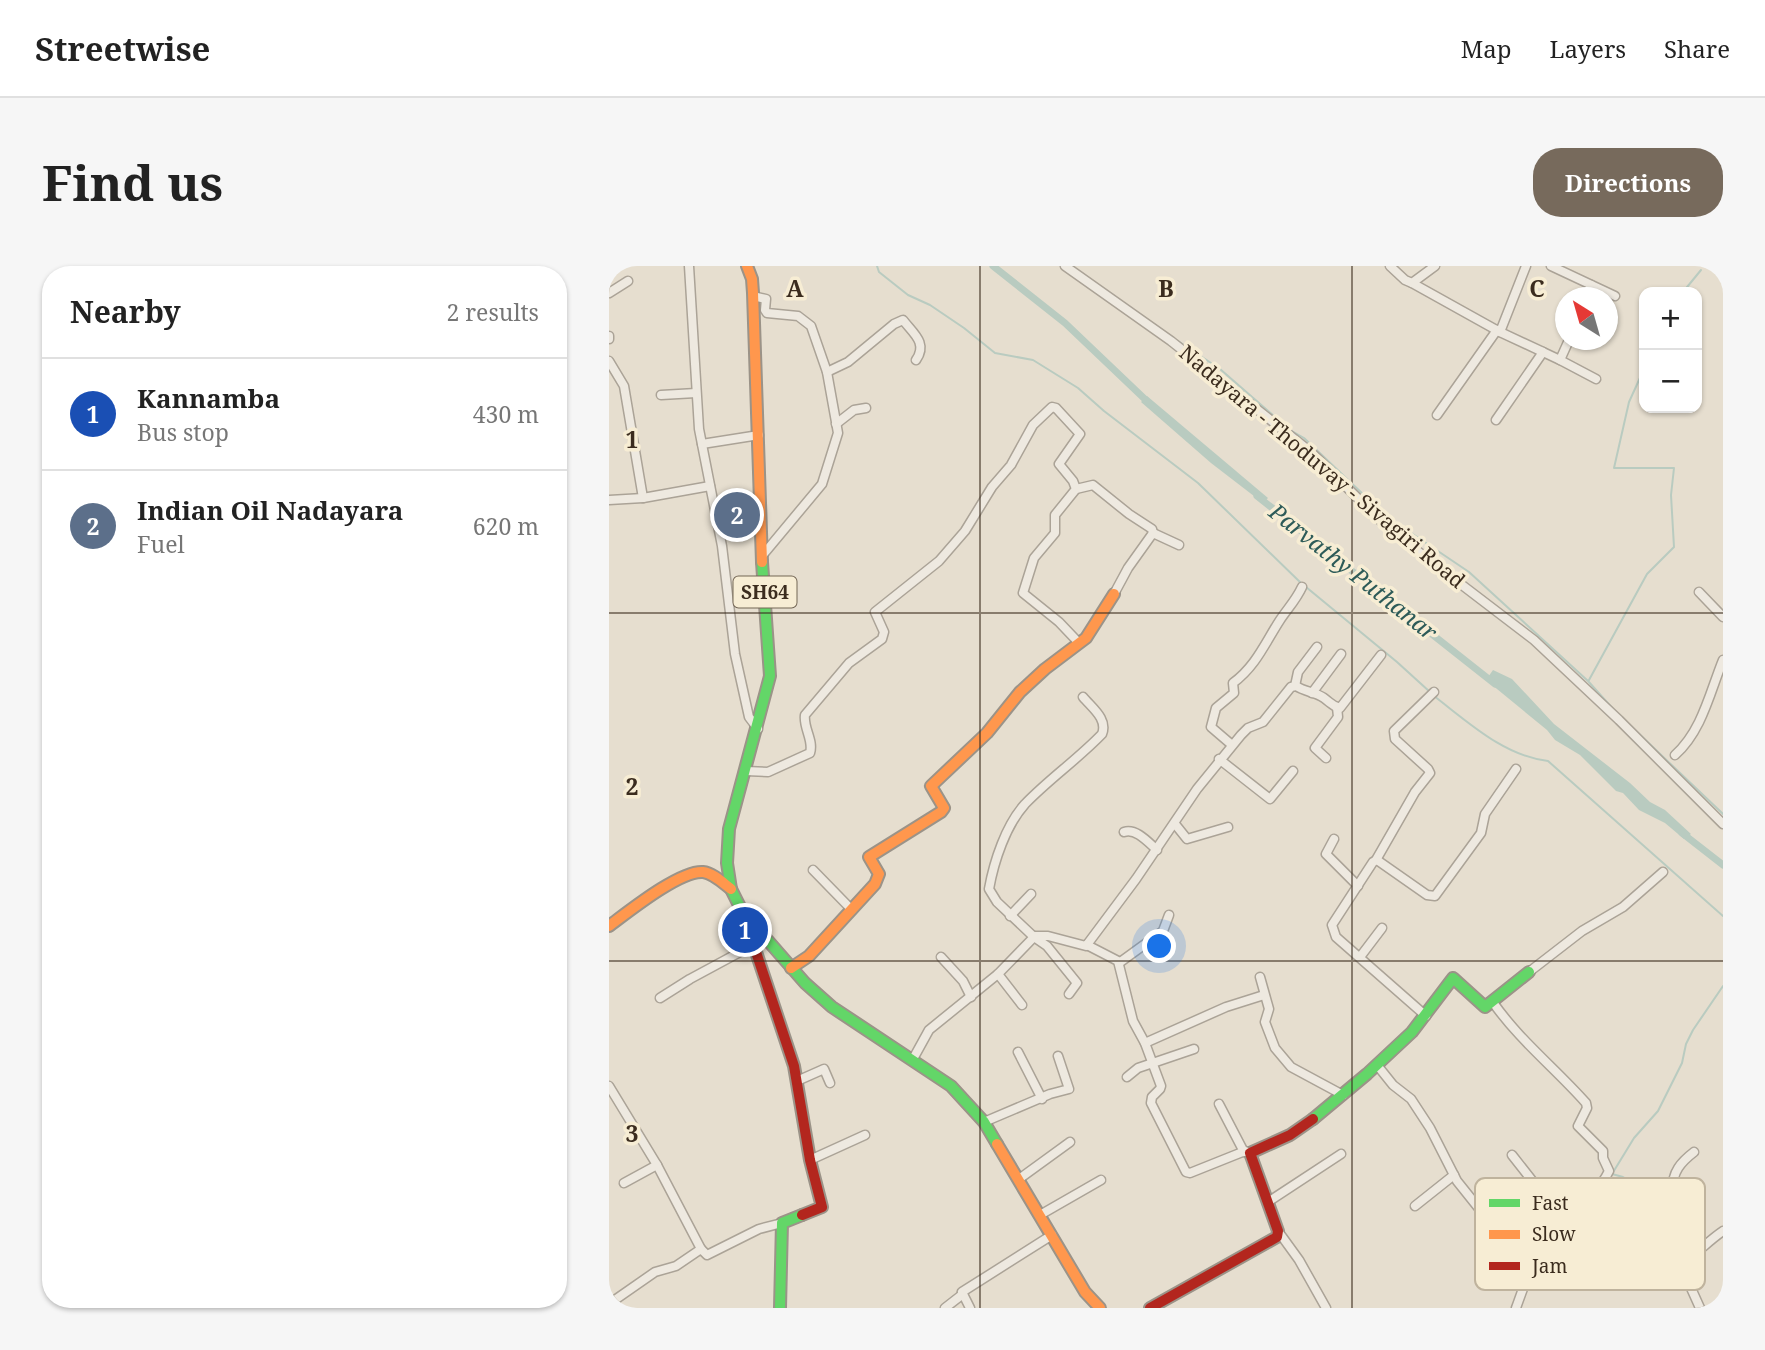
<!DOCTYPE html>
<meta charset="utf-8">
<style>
:root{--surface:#fff;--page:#f6f6f6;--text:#222;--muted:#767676;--line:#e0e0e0;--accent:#776a5c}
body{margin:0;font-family:"Noto Serif",serif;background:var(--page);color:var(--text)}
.controls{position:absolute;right:21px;top:21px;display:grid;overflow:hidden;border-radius:14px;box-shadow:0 2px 5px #0004}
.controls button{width:63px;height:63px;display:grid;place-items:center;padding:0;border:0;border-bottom:2px solid var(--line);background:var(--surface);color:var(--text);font:35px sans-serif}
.compass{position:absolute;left:946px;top:21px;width:63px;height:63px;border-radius:50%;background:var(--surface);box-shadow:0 2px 5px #0004;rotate:323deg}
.you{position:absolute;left:551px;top:681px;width:24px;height:24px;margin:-18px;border:5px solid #fff;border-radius:50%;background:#1a73e8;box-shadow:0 0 0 10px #1a73e833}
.badge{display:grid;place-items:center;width:46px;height:46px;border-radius:50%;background:var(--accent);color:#fff;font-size:23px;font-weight:700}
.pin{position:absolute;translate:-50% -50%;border:4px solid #fff;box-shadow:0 2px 7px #0006}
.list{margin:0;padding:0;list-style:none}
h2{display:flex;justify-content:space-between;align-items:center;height:91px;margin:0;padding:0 28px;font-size:30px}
h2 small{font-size:23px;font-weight:400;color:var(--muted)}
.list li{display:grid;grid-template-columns:46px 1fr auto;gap:21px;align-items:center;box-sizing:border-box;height:112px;padding:0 28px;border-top:2px solid var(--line)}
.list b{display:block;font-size:26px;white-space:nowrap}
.list p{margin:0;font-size:23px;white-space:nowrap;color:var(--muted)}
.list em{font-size:23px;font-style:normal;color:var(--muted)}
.map{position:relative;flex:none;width:1114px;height:1042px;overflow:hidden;border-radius:28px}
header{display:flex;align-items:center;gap:42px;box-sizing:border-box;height:98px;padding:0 35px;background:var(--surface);border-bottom:2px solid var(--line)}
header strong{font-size:33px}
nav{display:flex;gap:38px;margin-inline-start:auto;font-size:24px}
.intro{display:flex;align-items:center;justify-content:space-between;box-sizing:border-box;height:168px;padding:0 42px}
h1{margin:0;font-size:49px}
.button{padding:18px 32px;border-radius:28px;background:var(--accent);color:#fff;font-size:24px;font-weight:700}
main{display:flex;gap:42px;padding:0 42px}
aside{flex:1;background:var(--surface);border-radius:28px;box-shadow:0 2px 5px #0004}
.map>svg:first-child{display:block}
</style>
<header>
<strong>Streetwise</strong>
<nav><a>Map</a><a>Layers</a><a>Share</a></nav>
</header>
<div class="intro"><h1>Find us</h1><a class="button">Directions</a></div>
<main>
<aside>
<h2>Nearby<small>2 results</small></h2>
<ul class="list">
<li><span class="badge" style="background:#1a4fb4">1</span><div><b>Kannamba</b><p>Bus stop</p></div><em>430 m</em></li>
<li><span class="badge" style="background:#5c6f8a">2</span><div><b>Indian Oil Nadayara</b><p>Fuel</p></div><em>620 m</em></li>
</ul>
</aside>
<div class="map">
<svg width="1114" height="1042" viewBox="0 0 1114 1042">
<rect width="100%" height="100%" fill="#e6decf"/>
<g fill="#b9cbc0">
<path d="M 538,130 L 659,232 L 654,237 L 602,197 L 532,136 Z"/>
<path d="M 884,404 L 903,413 L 945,458 L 1021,517 L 1041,536 L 1056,544 L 1082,568 L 1075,573 L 1056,557 L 1030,544 L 1014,527 L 1007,525 L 971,489 L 946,474 L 938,464 L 877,414 Z"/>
</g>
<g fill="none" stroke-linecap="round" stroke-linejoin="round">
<g stroke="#b9cbc0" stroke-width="2">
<path d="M 268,0 L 270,6 L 299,29 L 321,39 L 355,62 L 386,87 L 424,94 L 469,122 L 495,145 L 589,217 L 693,318"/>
<path d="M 472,7 L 562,70"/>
<path d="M 1074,26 L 1092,4"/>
<path d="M 569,75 L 611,103 L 681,164 L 695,172 L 777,250 L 860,306 L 979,415 L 1005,444 L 1114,548"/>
<path d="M 697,321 L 788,396 L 821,426"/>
<path d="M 980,414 L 1038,308 L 1065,281 L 1062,229 L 1065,202 L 1005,202 L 1020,136 L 1035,103"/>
<path d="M 825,430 C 859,456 895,490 939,495 L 1114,650"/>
<path d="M 1059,937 L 1014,911 L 1003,908 L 1025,872 L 1049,845 L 1073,797 L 1077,778 L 1084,764 L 1114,720"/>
</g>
<g stroke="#b9cbc0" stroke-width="7">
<path d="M 384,0 L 456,57 L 541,138"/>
<path d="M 648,230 L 886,418"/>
<path d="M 1073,567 L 1114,599"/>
</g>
<g stroke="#aba397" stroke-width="11">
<g id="street">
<path d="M 80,0 L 90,163 L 113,280 L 126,388 L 140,451 L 149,463"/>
<path d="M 456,0 L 562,75 L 703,187 L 781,264 L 925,374 L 1010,454 L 1114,558"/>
<path d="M 781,0 L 796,14 L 803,17 L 826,0"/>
<path d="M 942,0 L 1006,30"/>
<path d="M 803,17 L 891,66 L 917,0"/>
<path d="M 0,27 L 19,15"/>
<path d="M 144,30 L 157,33 L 156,44 L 158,47 L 189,50 L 202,60 L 218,106 L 229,167 L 213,218 L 153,290"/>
<path d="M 977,32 L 982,19"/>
<path d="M 0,70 L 0,73"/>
<path d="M 934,86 L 951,94 L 960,74"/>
<path d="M 951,94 L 987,113"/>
<path d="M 0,95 L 15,120 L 34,232"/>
<path d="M 218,106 L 239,96 L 285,58 L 294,54 C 304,67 319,77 307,94"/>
<path d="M 52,129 L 87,127"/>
<path d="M 828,149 L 888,64"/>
<path d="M 887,154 L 934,86 L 891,66"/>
<path d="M 227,158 L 245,144 L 257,142"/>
<path d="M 93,178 L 150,169"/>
<path d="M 467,223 L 484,219 L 520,248 L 543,263 L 544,267"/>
<path d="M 0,234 L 34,232 L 101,220"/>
<path d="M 1090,326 L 1114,351"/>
<path d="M 505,328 L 519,302 L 544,267 L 570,279"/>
<path d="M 686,420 L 689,406 L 708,381"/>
<path d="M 703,427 L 732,388"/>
<path d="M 623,479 L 602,461 L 607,442 L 625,427 L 624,417 C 647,400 656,377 671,354 C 679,342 687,334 693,321"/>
<path d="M 1066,489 C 1093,465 1101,426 1114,394"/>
<path d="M 717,492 L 706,482 L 729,451 L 728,441"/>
<path d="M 610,493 L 661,533 L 684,505"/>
<path d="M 137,505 L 159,506 L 201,487 C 205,474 194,462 196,449 L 240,397 L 273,373 L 275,366 L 266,346 L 330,295 L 356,265 L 383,221 L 402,199 L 424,159 L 443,141 L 447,142 L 471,168 L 450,198 L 464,215 L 467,223 L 446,249 L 446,267 L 425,292 L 414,327 L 450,356 L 470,377"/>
<path d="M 566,558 L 578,573 L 619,561"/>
<path d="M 515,566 C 527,562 539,576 548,584"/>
<path d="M 725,573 L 717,588 L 749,620"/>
<path d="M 767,594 L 806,526 L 821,507 L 819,503 L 786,473 L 785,465 L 825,426"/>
<path d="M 204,604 L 243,644"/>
<path d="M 401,650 L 422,628"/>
<path d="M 424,670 L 439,670 L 477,680 L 527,613 L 588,523 L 632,469 L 639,462 L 654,456 L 682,421 L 687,420 C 696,426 707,426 715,432 C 722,437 723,440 731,442 L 772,389"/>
<path d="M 425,671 L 438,680 L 468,717 L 460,728"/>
<path d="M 478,679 L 509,695 L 524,755 L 536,777 L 552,820 L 551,823 L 543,831 L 542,837 L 577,906 L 581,907 L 636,885 L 641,887"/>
<path d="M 332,691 L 354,715 L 362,731"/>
<path d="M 751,691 L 773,662"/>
<path d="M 510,697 L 554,665 L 560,649"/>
<path d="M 920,706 L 973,665 L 1014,641 L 1054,606"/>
<path d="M 389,708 L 413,739"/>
<path d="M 651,711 L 660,743 L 656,756 L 666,782 L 682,801 L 734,829"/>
<path d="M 51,732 L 81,713 L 144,679"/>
<path d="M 883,735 C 910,774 946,802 977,837 L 978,842 L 969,860 L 994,885 L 994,892 L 1000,905 C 985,935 956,953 936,979 C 922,998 915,1020 907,1042"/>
<path d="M 817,750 L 727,671 L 723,659 L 764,596 L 768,594 L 818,629 L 826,630 L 872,567 L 876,548 L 907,503"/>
<path d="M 536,777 L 617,741 L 655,729"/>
<path d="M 409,786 L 433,833"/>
<path d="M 304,793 L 320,764 L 389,708 L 425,671 L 388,636 L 380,623 C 385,595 397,559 416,538 C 440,513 469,493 493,468 C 499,453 483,442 474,431"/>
<path d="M 768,799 L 784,819 L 802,833 L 821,862 L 848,915 L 872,945 L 912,988 L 925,996"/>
<path d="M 518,811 L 529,802 L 585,783"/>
<path d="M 188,815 L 215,803 L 221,817"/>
<path d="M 0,820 L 48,899"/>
<path d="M 610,838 L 635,886"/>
<path d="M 375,856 L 441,828 L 460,823 L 449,790"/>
<path d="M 903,889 L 936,931 L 948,928 L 967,948"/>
<path d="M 201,894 L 256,869"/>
<path d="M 410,913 L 461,876"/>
<path d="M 15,917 L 48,899 L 92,983"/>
<path d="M 659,936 L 732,888"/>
<path d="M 978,937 L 995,947 L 1020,956 L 1032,966 L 1037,974 L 1068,991 L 1091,1042"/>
<path d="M 806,940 L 845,909"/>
<path d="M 431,949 L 492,914"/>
<path d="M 912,960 L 921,970 L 937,977"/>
<path d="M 669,965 L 690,994 L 717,1042"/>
<path d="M 1037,974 C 1039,964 1056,951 1062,939 C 1065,933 1064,929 1064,923 C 1063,906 1072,896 1085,886"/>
<path d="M 930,989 L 957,1003 L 963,1011"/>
<path d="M 1072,998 C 1088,988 1099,975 1114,965"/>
<path d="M 0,1038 L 46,1006 L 67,1000 L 92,983 L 98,989 L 150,963 L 173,957"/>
<path d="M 336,1042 L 354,1028"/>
<path d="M 361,1042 L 353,1026 L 443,969"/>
</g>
</g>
<g stroke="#9b9388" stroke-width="14">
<g id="fast">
<path d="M 153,296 L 161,410 L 120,563 L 118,597 L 122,623 L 133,645 L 196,717 L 223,741 L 342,820 L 375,856 L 388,878"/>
<path d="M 704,853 L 758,808 L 803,766 L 844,712 L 876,741 L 920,706"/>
<path d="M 171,1042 L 173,957 L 193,949"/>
</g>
</g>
<g stroke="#9b9388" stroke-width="14">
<g id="slow">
<path d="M 138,0 L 143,13 L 144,27 L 153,296"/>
<path d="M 0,660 C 19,646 71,604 94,606 C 104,607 114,617 122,623"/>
<path d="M 182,702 L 200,690 L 266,618 L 270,608 L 260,591 L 332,546 L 335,542 L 322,520 L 378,467 L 411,426 L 436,403 L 477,372 L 505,328"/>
<path d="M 388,878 L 476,1026 L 491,1042"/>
</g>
</g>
<g stroke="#9b9388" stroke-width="14">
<g id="jam">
<path d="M 134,647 L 185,800 L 201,894 L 213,941 L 193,949"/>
<path d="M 541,1042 L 668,971 L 669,965 L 641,887 L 681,869 L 704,853"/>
</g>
</g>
<use href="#street" stroke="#eee9e0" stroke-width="8"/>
<use href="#fast" stroke="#63d668" stroke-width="10"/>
<use href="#slow" stroke="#ff974d" stroke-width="10"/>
<use href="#jam" stroke="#b3261e" stroke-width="10"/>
</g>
<path fill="none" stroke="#3b2c1e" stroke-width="2" stroke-opacity="0.55" d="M 371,0 L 371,1042M 743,0 L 743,1042M 0,347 L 1114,347M 0,695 L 1114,695"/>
<g text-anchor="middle" stroke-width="7" stroke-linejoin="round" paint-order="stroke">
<rect fill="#f7edd4" stroke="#736655" stroke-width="2" x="124.5" y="310.5" width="63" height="31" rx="5"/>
<g font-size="19" font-weight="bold" fill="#3b2c1e">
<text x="156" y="333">SH64</text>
</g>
<g font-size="21" fill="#3b2c1e" stroke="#f7edd4">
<text transform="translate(713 201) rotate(40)" y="7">Nadayara - Thoduvay - Sivagiri Road</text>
</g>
<g font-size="23" font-style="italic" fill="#2d5b58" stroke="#f7edd4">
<text transform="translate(744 306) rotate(38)" y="8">Parvathy Puthanar</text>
</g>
</g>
<rect x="866" y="912" width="230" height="112" rx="10" fill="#f7edd4" stroke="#bfb39d" stroke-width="2"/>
<rect x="880" y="933" width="31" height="8" fill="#63d668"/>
<rect x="880" y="964" width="31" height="9" fill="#ff974d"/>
<rect x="880" y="996" width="31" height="8" fill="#b3261e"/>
<g font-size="19" fill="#3b2c1e">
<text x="923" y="944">Fast</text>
<text x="923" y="975">Slow</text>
<text x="923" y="1007">Jam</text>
</g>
<g font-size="23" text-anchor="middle" font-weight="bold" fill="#3b2c1e" stroke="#f7edd4" stroke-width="7" stroke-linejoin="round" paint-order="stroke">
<text x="186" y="31">A</text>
<text x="557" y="31">B</text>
<text x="928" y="31">C</text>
<text x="23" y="182">1</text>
<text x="23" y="529">2</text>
<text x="23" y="876">3</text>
</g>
</svg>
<div class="controls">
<button>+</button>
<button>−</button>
</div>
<svg class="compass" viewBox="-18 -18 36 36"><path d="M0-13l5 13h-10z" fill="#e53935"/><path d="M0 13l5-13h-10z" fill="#767676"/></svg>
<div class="you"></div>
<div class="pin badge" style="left:136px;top:664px;background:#1a4fb4">1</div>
<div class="pin badge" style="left:128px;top:249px;background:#5c6f8a">2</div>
</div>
</main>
